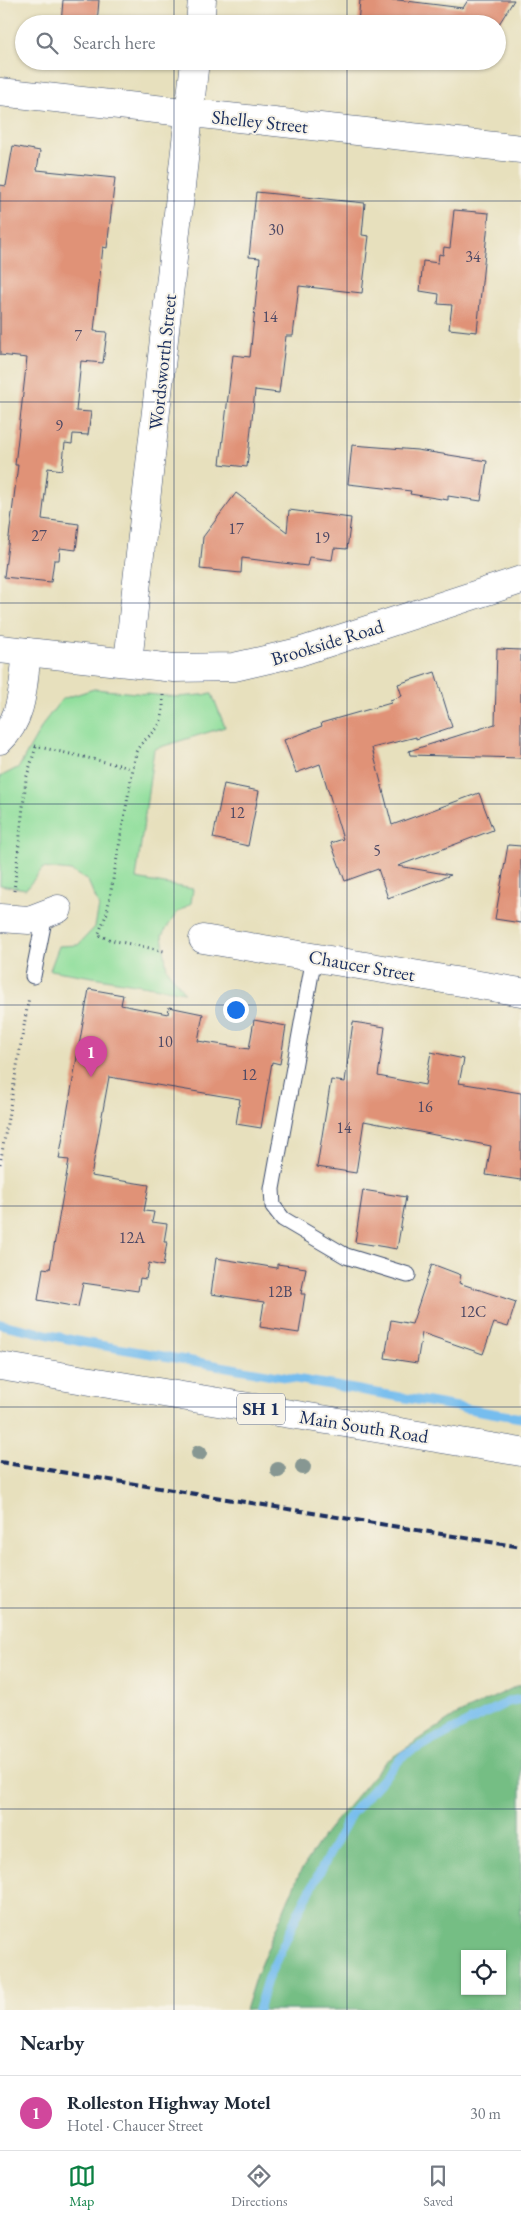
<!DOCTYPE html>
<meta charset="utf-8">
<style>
:root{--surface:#fff;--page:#f2f2f3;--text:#1f2937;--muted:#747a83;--line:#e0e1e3;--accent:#0b8043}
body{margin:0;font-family:"EB Garamond",serif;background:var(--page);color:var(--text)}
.controls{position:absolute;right:15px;bottom:15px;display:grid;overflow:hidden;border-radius:0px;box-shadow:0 1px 4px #0004}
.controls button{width:45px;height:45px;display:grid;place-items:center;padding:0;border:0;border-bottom:1px solid var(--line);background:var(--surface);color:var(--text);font:25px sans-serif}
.you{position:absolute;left:235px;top:1009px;width:18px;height:18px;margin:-12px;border:4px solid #fff;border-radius:50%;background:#1a73e8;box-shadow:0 0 0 8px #1a73e833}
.badge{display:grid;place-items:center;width:32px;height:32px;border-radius:50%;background:var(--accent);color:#fff;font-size:16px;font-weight:700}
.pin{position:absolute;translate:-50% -41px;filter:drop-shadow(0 1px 2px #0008)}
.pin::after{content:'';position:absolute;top:26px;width:18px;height:15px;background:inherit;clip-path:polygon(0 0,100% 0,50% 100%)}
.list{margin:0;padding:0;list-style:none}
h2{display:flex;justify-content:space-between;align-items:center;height:65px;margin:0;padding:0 20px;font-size:21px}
h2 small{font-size:16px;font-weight:400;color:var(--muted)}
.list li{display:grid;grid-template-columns:32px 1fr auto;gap:15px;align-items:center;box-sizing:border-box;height:75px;padding:0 20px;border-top:1px solid var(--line)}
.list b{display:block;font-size:19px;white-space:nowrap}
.list p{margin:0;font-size:16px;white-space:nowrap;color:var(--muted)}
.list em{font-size:16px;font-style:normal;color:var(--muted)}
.icon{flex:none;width:28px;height:28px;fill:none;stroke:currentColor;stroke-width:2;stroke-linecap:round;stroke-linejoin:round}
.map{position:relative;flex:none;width:521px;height:2010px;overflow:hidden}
.search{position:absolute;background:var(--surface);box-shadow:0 1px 4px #0004;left:15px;right:15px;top:15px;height:55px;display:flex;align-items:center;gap:12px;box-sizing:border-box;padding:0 18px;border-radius:28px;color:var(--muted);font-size:19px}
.sheet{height:140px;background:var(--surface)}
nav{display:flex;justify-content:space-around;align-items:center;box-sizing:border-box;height:70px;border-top:1px solid var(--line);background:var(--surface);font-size:14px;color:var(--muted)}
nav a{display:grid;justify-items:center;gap:2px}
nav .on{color:var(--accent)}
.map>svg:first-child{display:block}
</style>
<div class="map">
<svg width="521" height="2010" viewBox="0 0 521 2010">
<rect width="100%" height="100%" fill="#f7f3e8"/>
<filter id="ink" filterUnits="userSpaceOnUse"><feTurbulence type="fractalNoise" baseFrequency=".02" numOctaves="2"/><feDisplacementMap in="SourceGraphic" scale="10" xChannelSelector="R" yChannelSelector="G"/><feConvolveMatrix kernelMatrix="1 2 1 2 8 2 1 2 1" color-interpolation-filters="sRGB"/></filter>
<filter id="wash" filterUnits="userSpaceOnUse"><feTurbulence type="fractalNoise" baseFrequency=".0096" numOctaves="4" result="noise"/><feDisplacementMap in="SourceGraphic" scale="20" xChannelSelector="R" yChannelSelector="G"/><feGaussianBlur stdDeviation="1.12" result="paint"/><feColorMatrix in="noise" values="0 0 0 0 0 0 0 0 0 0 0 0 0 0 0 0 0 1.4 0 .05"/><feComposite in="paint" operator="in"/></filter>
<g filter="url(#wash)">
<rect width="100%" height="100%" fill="#e7e0bd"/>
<path fill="#92df9d" stroke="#56877e" d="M 94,689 L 178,697 L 212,694 L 225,727 L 154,749 L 136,879 L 193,889 L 191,903 L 177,913 L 162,935 L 167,969 L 184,992 L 50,970 L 59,946 L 78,945 L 95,927 L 99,906 L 88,881 L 71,871 L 43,868 L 26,889 L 0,885 L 0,777 L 19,767 L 45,721 L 62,699 Z"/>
<path fill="#75be84" stroke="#487671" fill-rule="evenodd" d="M 521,1684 L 521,2010 L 245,2010 L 256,1975 L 300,1872 L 326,1832 L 385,1762 L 455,1716 ZM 465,1954 L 502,1954 L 502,1991 L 465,1991 Z"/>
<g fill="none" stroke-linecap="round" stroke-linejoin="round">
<g stroke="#76bdee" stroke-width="9">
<path d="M 0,1324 L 82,1342 L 521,1418"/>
<path d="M 258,2010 L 267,1980 L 299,1911 L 351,1814 L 404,1755 L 508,1702 L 521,1699"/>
</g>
</g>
<g id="blocks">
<g fill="#e09277">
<path d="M 63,0 L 99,0 L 97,24 L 61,24 Z"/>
<path d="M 360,0 L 398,0 L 463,8 L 468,0 L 514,0 L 499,24 L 358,24 Z"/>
<path d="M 13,146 L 40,151 L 37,170 L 115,178 L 107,248 L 103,247 L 94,331 L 107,332 L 103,363 L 81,361 L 76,411 L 91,412 L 88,435 L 73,434 L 72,444 L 65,443 L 62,470 L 48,468 L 42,519 L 79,524 L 76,550 L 60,548 L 59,560 L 54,560 L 51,582 L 4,577 L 18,465 L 15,465 L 27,358 L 0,355 L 0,185 L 6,186 Z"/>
<path d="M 256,192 L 365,203 L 362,235 L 369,236 L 362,293 L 299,286 L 293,336 L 286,336 L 279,393 L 255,390 L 247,467 L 220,464 L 233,355 L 250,357 L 260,258 L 249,257 Z"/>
<path d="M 454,210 L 489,213 L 477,332 L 449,329 L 452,305 L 438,304 L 439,294 L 420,291 L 423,261 L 438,263 L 439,254 L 443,255 L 444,247 L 450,248 Z"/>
<path d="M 352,445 L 417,450 L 487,461 L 481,501 L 448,496 L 448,500 L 410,494 L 411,491 L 348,484 Z"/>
<path d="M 236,493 L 287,532 L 289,510 L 351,518 L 347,549 L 334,548 L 332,560 L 309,557 L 307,566 L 242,558 L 241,573 L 200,569 L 203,537 Z"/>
<path d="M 497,649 L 521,650 L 521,758 L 410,755 L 409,751 L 495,724 Z"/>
<path d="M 435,672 L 452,727 L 416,739 L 416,737 L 372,748 L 392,825 L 479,793 L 493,830 L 398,866 L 451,875 L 388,898 L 378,869 L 345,881 L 331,843 L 343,839 L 320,764 L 296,773 L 284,740 L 322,726 L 321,723 L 391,703 L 390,700 L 402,696 L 398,684 Z"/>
<path d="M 224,784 L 259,791 L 248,846 L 213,838 Z"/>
<path d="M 508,845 L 521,846 L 521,923 L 495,919 Z"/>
<path d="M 89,989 L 123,995 L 121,1005 L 168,1014 L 169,1007 L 203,1014 L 198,1041 L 249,1049 L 254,1020 L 286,1026 L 280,1064 L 272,1062 L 261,1128 L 236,1124 L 240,1099 L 109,1077 L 91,1176 L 149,1185 L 144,1211 L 154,1212 L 152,1222 L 167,1224 L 164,1242 L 167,1242 L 163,1266 L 149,1263 L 146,1279 L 140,1278 L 138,1291 L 83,1283 L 78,1307 L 38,1300 L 43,1268 L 50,1269 L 69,1160 L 59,1159 Z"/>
<path d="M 353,1022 L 385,1027 L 378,1076 L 425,1085 L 431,1052 L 464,1059 L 459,1083 L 521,1093 L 521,1180 L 486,1175 L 491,1146 L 364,1121 L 356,1173 L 317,1167 L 331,1080 L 345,1082 Z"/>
<path d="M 363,1190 L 406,1197 L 397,1249 L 355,1242 Z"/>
<path d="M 216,1258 L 277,1268 L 277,1264 L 306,1268 L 301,1294 L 305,1294 L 299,1333 L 260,1327 L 264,1302 L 211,1294 Z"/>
<path d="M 432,1264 L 461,1275 L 459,1283 L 516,1302 L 508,1327 L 494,1323 L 483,1354 L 422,1333 L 417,1363 L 385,1358 L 391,1320 L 412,1324 Z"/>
</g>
</g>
</g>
<g filter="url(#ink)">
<use href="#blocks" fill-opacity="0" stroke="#3a4a6c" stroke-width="1"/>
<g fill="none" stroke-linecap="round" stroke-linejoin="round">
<g stroke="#3a4a6c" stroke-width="17">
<g id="service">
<path d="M 314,957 L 272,1189 L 273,1206 L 283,1219 L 346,1256 L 408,1275"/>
<path d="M 33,976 L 45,915"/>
</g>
</g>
<g stroke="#3a4a6c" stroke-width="29">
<g id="minor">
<path d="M 200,24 L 202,0"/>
<path d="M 0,92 L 521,149"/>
<path d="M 128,662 L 195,61"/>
<path d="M 0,740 C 24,718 23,682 27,652"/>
<path d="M 0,918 L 29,920 L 58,909"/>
<path d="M 203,939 L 521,992"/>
</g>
</g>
<g stroke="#3a4a6c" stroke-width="29">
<path id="tertiary" d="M 0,649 L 174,668 L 234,667 L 299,652 L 521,580"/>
</g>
<g stroke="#3a4a6c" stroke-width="29">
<path id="trunk" d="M 0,1366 L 521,1452"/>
</g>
<g stroke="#3a4a6c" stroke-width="3" stroke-dasharray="1 4" stroke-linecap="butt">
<path d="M 163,695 C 163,706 164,719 157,728 C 150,737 141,741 136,752 L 107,913 L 98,935 L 111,940 L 164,951"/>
<path d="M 35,746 L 132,768"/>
<path d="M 14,891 L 26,779 L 36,747"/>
<path d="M 0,1164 L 29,997"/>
</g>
<use href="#service" stroke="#fff" stroke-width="15"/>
<use href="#minor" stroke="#fff" stroke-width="28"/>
<use href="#tertiary" stroke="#fff" stroke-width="28"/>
<use href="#trunk" stroke="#fff" stroke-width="28"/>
<path stroke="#1b2f5e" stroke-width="4" stroke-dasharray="8 4" stroke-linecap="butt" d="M 0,1462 L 521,1547"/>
</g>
<g fill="#879792">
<circle cx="199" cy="1453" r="8"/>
<circle cx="303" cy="1467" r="8"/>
<circle cx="278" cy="1470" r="8"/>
</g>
</g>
<path fill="none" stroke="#1b2f5e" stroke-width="1" stroke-opacity="0.55" d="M 174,0 L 174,24M 347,0 L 347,24M 174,61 L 174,2010M 347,61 L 347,2010M 0,201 L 521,201M 0,402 L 521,402M 0,603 L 521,603M 0,804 L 521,804M 0,1005 L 521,1005M 0,1206 L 521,1206M 0,1407 L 521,1407M 0,1608 L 521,1608M 0,1809 L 521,1809"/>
<g text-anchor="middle" stroke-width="4" stroke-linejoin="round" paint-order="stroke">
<g font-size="16" fill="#4c4864">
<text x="276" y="235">30</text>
<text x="473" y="262">34</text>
<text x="270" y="322">14</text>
<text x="78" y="341">7</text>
<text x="59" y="431">9</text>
<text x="236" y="534">17</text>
<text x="39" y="541">27</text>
<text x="322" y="543">19</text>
<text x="237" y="818">12</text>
<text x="377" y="856">5</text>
<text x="165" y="1047">10</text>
<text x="249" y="1080">12</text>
<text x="425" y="1112">16</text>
<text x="344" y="1133">14</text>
<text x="132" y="1243">12A</text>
<text x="280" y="1297">12B</text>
<text x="473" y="1317">12C</text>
</g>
<rect fill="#f7f3e8" stroke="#5d6a87" stroke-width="1" x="237" y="1393.5" width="48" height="31" rx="4"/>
<g font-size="18" font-weight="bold" fill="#1b2f5e">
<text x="261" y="1415">SH 1</text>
</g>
<g font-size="19" fill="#1b2f5e" stroke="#f7f3e8">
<text transform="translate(260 121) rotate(6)" y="7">Shelley Street</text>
<text transform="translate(162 362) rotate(-84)" y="7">Wordsworth Street</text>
<text transform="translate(327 642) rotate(-17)" y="7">Brookside Road</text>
<text transform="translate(362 965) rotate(10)" y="7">Chaucer Street</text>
<text transform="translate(364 1426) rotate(9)" y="7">Main South Road</text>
</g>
</g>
</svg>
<div class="controls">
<button><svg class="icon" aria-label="locate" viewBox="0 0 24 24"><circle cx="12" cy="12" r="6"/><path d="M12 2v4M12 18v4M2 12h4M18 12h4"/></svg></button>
</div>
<div class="you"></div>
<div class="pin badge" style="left:91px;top:1077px;background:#d1479c">1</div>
<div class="search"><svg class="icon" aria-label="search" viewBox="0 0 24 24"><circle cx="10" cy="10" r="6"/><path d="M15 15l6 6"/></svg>Search here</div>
</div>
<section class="sheet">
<h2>Nearby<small></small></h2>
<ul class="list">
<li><span class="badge" style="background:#d1479c">1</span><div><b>Rolleston Highway Motel</b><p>Hotel · Chaucer Street</p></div><em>30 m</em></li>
</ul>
</section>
<nav>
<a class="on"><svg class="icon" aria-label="map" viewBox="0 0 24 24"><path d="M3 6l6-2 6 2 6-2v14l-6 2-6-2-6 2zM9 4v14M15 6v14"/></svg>Map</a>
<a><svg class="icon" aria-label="directions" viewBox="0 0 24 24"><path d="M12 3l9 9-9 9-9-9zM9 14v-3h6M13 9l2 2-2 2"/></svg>Directions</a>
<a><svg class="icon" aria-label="saved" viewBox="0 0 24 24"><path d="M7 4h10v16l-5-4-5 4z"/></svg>Saved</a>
</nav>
